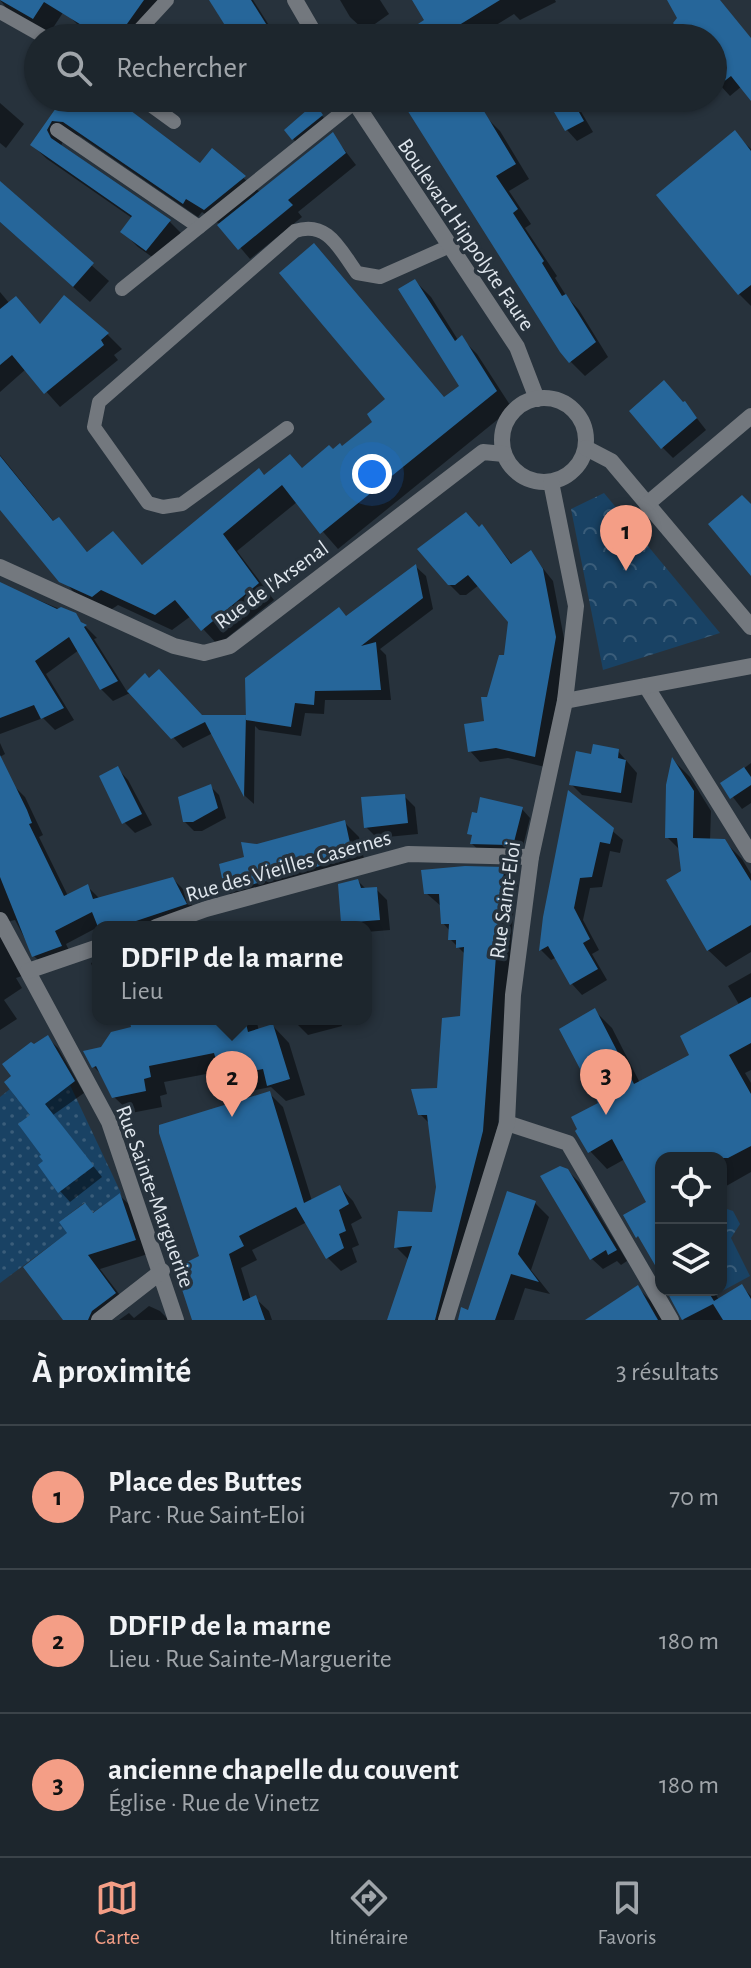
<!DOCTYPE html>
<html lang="fr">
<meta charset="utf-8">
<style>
:root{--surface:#1d262d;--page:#2a3239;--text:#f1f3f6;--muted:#a0a5aa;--line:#3b4349;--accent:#f49e86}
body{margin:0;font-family:"Alegreya Sans",sans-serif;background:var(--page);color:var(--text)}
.controls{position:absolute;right:24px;bottom:24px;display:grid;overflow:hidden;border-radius:16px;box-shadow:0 2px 6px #0004}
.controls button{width:72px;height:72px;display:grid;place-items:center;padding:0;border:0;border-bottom:2px solid var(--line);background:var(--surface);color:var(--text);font:40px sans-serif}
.you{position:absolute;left:372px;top:474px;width:28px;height:28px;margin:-20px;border:6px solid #fff;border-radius:50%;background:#1a73e8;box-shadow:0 0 0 12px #1a73e833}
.badge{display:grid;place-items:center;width:52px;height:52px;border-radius:50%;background:var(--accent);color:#111;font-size:26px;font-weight:700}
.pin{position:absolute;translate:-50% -66px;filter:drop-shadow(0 2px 4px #0008)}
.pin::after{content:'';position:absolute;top:42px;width:28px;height:24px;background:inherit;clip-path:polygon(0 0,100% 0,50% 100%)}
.popup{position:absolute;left:92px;top:921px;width:280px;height:104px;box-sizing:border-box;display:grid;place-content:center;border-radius:16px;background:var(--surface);filter:drop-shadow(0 2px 6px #0005);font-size:26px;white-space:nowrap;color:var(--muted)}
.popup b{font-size:30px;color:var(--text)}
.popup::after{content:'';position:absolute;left:50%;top:100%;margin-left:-16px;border:16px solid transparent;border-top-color:var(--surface)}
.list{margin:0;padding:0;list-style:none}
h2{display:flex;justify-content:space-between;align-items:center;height:104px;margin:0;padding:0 32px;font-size:34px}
h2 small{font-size:26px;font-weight:400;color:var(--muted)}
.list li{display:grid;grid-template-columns:52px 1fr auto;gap:24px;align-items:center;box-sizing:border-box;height:144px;padding:0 32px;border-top:2px solid var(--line)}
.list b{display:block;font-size:30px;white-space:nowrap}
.list p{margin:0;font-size:26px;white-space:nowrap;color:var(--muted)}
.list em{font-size:26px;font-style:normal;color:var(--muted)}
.icon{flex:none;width:44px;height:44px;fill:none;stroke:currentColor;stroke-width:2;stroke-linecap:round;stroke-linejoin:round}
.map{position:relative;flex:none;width:751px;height:1320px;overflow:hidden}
.search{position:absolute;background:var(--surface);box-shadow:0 2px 6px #0004;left:24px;right:24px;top:24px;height:88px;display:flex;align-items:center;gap:20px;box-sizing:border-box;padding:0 28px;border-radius:44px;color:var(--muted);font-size:30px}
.sheet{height:536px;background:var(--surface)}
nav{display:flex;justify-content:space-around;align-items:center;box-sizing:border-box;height:112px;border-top:2px solid var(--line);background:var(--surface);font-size:22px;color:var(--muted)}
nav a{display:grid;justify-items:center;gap:4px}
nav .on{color:var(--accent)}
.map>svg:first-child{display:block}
</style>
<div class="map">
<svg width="751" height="1320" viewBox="0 0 751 1320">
<defs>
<pattern id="grass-dots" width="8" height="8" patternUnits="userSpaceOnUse" patternTransform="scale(2)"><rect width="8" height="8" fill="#194264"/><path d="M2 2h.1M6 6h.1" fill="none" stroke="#3a5d7a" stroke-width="1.8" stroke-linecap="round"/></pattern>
<pattern id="forest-crowns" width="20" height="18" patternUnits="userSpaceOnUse" patternTransform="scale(2)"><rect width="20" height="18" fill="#194264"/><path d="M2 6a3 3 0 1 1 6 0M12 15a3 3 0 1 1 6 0" fill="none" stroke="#3a5d7a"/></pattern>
</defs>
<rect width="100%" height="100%" fill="#27323c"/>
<path fill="url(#grass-dots)" d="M 70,1085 L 121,1193 L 92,1213 L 84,1203 L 59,1222 L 70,1231 L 0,1283 L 0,1097 L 10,1089 L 17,1099 L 44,1104 Z"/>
<g fill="url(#forest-crowns)">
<path d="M 604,493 L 720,633 L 603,670 L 571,509 Z"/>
<path d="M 721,1207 L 733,1211 L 740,1224 L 731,1238 L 750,1276 L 715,1295 L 712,1290 L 721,1290 Z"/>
</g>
<g fill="#0007">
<path d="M 0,0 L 172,0 L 145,38 L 84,38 L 83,30 L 64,11 L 49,34 L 12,15 Z"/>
<path d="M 211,0 L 253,0 L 277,38 L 242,38 Z"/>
<path d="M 340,0 L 380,0 L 389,14 L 365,31 L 350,17 Z"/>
<path d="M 415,0 L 555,0 L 556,2 L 520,20 L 514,14 L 475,38 L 401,38 L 427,21 Z"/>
<path d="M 669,0 L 719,0 L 751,39 L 751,96 L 742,86 L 730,96 L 720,85 L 713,77 L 713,38 L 688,38 Z"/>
<path d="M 66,98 L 110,98 L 201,166 L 212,151 L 261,193 L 333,135 L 356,165 L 298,212 L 302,217 L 250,259 L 221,225 L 202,212 L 198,217 L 80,136 L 73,134 L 64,138 L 61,146 L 170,222 L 184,236 L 162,264 L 138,247 L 123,232 L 132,218 L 47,159 L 32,145 Z"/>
<path d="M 402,98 L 452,98 L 486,117 L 500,131 L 529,179 L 509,191 L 531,224 L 525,228 L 557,276 L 555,278 L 567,297 L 579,310 L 608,357 L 585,376 L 571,362 L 541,320 Z"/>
<path d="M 550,98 L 573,98 L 593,132 L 577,141 L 567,130 Z"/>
<path d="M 0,103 L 24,124 L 6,148 L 0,143 Z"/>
<path d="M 315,106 L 326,121 L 298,144 L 293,139 Z"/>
<path d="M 734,133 L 751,149 L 751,306 L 739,294 Z"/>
<path d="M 0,183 L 109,281 L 90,302 L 0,222 Z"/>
<path d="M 415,281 L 431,297 L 458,340 L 461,338 L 477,354 L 512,408 L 338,549 L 297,502 L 237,551 L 274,600 L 218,645 L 191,616 L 172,630 L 118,605 L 109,611 L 78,597 L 0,507 L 0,455 L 55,523 L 59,520 L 89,554 L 113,534 L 144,567 L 265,477 L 302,470 L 333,452 L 445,399 L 462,387 Z"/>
<path d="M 0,292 L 10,304 L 41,325 L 107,334 L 122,349 L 114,355 L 118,360 L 60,407 L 26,369 L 0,392 Z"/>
<path d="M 685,403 L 706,430 L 673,458 L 662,447 Z"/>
<path d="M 482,527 L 513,565 L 530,552 L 553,581 L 566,649 L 545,767 L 508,758 L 480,762 L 470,751 L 486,723 L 488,699 L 505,657 L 511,621 L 479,585 L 466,595 L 460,595 L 449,584 Z"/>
<path d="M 415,566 L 426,576 L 433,609 L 380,649 L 386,655 L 391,700 L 325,700 L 324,714 L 305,713 L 301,736 L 259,730 L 255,726 L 254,804 L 245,796 L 213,733 L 183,748 L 132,692 L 113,701 L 101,689 L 79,650 L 46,674 L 74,720 L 55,730 L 43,718 L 0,734 L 0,584 L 74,615 L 97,638 L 94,639 L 128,693 L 145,676 L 202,717 L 245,717 L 248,721 L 247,679 L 347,618 Z"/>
<path d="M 0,743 L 5,754 L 0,757 Z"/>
<path d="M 618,751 L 637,773 L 632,803 L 582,795 L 571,784 L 593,756 Z"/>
<path d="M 674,761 L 690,777 L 711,811 L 710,841 L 724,841 L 742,859 L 751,874 L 751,952 L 726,967 L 708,950 L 684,872 L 680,850 L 667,837 Z"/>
<path d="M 751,763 L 751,803 L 742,809 L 723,784 Z"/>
<path d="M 118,769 L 128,780 L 152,825 L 135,833 L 124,822 Z"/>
<path d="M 13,785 L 25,797 L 43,835 L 39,837 L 68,896 L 88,887 L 100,899 L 173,879 L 185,891 L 198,916 L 164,927 L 100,926 L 66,944 L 73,959 L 46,968 L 34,956 L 15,920 L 6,922 L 22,976 L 16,978 L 22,988 L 4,1000 L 17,1019 L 0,1030 L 0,789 Z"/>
<path d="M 210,786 L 219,795 L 226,818 L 202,831 L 194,831 L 185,822 Z"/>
<path d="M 569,794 L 623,840 L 620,853 L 610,851 L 602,887 L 590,888 L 583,920 L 599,950 L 592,954 L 607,980 L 582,995 L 572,984 L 557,957 L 551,960 L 541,950 Z"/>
<path d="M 404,796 L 415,807 L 418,834 L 377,838 L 366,827 Z"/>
<path d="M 522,809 L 530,818 L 522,850 L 481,852 L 472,844 L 474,837 L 470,833 Z"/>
<path d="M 344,822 L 359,837 L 367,872 L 242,906 L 227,891 L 246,859 Z"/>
<path d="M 504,869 L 518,883 L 514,903 L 498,1125 L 445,1320 L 389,1320 L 409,1260 L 396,1247 L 434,1215 L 438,1187 L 430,1124 L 420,1114 L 438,1090 L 462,1018 L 464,953 L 450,939 L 450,931 L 443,923 L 442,907 L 426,893 Z"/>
<path d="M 358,881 L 367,890 L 376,889 L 387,900 L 390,930 L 366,932 L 366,927 L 348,927 L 343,922 Z"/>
<path d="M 300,921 L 306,927 L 278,927 Z"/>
<path d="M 98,960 L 98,981 L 91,963 Z"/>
<path d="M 751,973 L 751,1070 L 745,1073 L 751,1083 L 751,1172 L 721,1189 L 721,1158 L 661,1158 L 661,1271 L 649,1203 L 625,1159 L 607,1169 L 590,1151 L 601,1104 L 595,1011 L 612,1028 L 640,1083 L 692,1055 L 740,1006 L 728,986 Z"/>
<path d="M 154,1019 L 256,1019 L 259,1031 L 273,1026 L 289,1043 L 305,1095 L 286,1101 L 271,1087 L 240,1093 L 223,1076 L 222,1071 L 164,1082 L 167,1094 L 160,1096 L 162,1107 L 131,1113 L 114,1097 L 103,1076 L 94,1067 L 102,1049 Z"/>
<path d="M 292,1019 L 340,1019 L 342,1026 L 308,1035 Z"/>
<path d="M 47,1037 L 58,1048 L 84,1093 L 53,1115 L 102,1177 L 70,1202 L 60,1191 L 45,1162 L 32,1116 L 34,1047 Z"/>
<path d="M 269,1093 L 283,1107 L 312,1201 L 340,1187 L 353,1201 L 362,1218 L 351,1224 L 359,1245 L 352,1248 L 357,1262 L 341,1271 L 327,1257 L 307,1222 L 252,1250 L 257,1260 L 241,1268 L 251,1300 L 255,1298 L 269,1311 L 272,1320 L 194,1320 L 201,1257 Z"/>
<path d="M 567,1170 L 579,1182 L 627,1261 L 621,1265 L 617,1261 L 603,1269 L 592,1259 Z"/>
<path d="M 120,1196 L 134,1209 L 148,1254 L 100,1269 L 129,1307 L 112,1320 L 65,1320 L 94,1215 Z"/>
<path d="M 535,1203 L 549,1217 L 531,1270 L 550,1294 L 525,1288 L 514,1320 L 479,1320 Z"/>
<path d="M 742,1287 L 751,1296 L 751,1320 L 684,1320 L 669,1290 L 713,1290 L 719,1300 Z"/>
<path d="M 638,1288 L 659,1309 L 665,1320 L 589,1320 Z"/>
<path d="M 149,1306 L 160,1311 L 169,1320 L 119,1320 L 129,1313 L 134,1318 Z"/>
</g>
<g fill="#26669a">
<path d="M 0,0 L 144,0 L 117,38 L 76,38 L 83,26 L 44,2 L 33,19 Z"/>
<path d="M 209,0 L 251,0 L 275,38 L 233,38 Z"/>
<path d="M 412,0 L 500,0 L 438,38 L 397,38 L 424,20 Z"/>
<path d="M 667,0 L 720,0 L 751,38 L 751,101 L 731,76 L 713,90 L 713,38 L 686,38 L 673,23 L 677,18 Z"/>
<path d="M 63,98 L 114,98 L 200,163 L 212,148 L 246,176 L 204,210 L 186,199 L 183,204 L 63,122 L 52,121 L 47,130 L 51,138 L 171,220 L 146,251 L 120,232 L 132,216 L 30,145 Z"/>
<path d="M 415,98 L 476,98 L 516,164 L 496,176 L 518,209 L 513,213 L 544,261 L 542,263 L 562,296 L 566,294 L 596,342 L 569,363 L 560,352 L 404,105 Z"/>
<path d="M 546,98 L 571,98 L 584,121 L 565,131 Z"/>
<path d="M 315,103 L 323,115 L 292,140 L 284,130 Z"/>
<path d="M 735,130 L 751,151 L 751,285 L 738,295 L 656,195 Z"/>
<path d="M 333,132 L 346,153 L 288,200 L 293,205 L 238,250 L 217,225 Z"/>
<path d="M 0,181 L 94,263 L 73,287 L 0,222 Z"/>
<path d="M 314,243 L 444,397 L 459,386 L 398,289 L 415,279 L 455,341 L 462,335 L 497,391 L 320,534 L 282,485 L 223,534 L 259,583 L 201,631 L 175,600 L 155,615 L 101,590 L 92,597 L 59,582 L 0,510 L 0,456 L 53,521 L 59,517 L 87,552 L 113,531 L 142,565 L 259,468 L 264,475 L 290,454 L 302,468 L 329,445 L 333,449 L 340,443 L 342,446 L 372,422 L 367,414 L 385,399 L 279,273 Z"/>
<path d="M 64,295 L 109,333 L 101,340 L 104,345 L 44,394 L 12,355 L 0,365 L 0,309 L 16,296 L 40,324 Z"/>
<path d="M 664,380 L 683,402 L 685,401 L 697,418 L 661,449 L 629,411 Z"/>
<path d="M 742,495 L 751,504 L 751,576 L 708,524 Z"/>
<path d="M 466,512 L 479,527 L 482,524 L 511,564 L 531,550 L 543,569 L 556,637 L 535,757 L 496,748 L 468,752 L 464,724 L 484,721 L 481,697 L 487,697 L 499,655 L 504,655 L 508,622 L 468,575 L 455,585 L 448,585 L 417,549 Z"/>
<path d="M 416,564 L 423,598 L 361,646 L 376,642 L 381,690 L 315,691 L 314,705 L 295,703 L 291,727 L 246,720 L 245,678 L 339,607 L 346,616 Z"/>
<path d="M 0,582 L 57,609 L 61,607 L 76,613 L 81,622 L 87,625 L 84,627 L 118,681 L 100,690 L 69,637 L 35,661 L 64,708 L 41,719 L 34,705 L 0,718 Z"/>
<path d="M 159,669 L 202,715 L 246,715 L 244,797 L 205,722 L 171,739 L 127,691 L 145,673 L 149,678 Z"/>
<path d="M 593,744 L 619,749 L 618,758 L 626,760 L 621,793 L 569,785 L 576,751 L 591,754 Z"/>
<path d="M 0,755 L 27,810 L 32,823 L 29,824 L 64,896 L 88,884 L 93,899 L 173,877 L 187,904 L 118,927 L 98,927 L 92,912 L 55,931 L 62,946 L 32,957 L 0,877 Z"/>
<path d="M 672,757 L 694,791 L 693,838 L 725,839 L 751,881 L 751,925 L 707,951 L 666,880 L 681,871 L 677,838 L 665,838 L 666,785 Z"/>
<path d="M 118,766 L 142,814 L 122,824 L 99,776 Z"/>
<path d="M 744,767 L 751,777 L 751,785 L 730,799 L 720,783 Z"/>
<path d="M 211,784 L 218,808 L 193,822 L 183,822 L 178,797 Z"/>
<path d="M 568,790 L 614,828 L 610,844 L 600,842 L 592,877 L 580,878 L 574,908 L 590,939 L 583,943 L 598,969 L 570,985 L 548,946 L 539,951 L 543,917 Z"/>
<path d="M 405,794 L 408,823 L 364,828 L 361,797 Z"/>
<path d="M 480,797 L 523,807 L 514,842 L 508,842 L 508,845 L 470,844 L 472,835 L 467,834 L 472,812 L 477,813 Z"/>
<path d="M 345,820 L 353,857 L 225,892 L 219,864 L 244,857 L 241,842 L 257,844 Z"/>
<path d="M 465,866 L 505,867 L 501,888 L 483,1131 L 435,1320 L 387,1320 L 412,1246 L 394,1248 L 398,1211 L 432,1212 L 436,1187 L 427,1115 L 418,1115 L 411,1089 L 437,1088 L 442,1018 L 460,1016 L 464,947 L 456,948 L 456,940 L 448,940 L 449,924 L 441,924 L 439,894 L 424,894 L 421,870 Z"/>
<path d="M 358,879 L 361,888 L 377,887 L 380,920 L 341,923 L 338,884 Z"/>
<path d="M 751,997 L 751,1043 L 729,1055 L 751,1094 L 751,1146 L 728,1158 L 661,1158 L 661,1281 L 657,1273 L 659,1272 L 638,1236 L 636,1238 L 623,1215 L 646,1202 L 612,1139 L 588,1153 L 575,1131 L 577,1129 L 571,1117 L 598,1103 L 559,1029 L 595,1008 L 634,1084 L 689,1055 L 680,1036 Z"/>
<path d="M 145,1019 L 245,1019 L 248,1032 L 273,1024 L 290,1079 L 267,1086 L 263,1069 L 221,1077 L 214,1053 L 149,1066 L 151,1077 L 144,1079 L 146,1091 L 112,1098 L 96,1066 L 92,1068 L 83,1051 L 101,1047 L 111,1032 L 131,1027 L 130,1022 Z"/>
<path d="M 48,1035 L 75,1081 L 45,1104 L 94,1166 L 58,1193 L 38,1165 L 43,1161 L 39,1156 L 41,1155 L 18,1124 L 30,1115 L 4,1082 L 11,1076 L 2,1064 L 31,1042 L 34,1044 Z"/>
<path d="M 270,1091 L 304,1203 L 340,1185 L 349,1204 L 339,1210 L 346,1231 L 339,1234 L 344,1248 L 326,1259 L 296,1207 L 239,1236 L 244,1246 L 229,1254 L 243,1301 L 256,1295 L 265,1320 L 192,1320 L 175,1268 L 199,1256 L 159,1133 L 159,1125 Z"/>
<path d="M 560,1166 L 568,1169 L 617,1250 L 608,1255 L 606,1250 L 590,1260 L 540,1176 Z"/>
<path d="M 507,1191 L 536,1201 L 518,1254 L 539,1282 L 511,1274 L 495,1320 L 458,1320 L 461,1307 L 468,1310 Z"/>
<path d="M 120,1193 L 136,1240 L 88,1255 L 116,1293 L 92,1311 L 88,1320 L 63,1320 L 23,1267 L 67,1233 L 59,1222 L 85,1203 L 93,1213 Z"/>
<path d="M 742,1284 L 751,1299 L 751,1320 L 723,1320 L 713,1304 L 682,1320 L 666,1290 L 707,1290 L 714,1301 Z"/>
<path d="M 638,1285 L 658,1320 L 585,1320 Z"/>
</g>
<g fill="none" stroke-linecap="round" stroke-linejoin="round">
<g stroke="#73787e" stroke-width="14">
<path d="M 0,12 L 46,38"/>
<path d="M 132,38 L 167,0"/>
<path d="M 141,98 L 174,122"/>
<path d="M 57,130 L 199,227"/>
<path d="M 122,289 L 355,102"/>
<path d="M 287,428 L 182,504 L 163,507 L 148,503 L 94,427 L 99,402 L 295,231 C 328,220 340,250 357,273 L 380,277 L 450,246"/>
</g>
<g stroke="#73787e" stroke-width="16">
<path d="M 295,0 L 317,38"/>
<path d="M 352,98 L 517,347 L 537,399"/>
<circle cx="544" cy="440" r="42"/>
<path d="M 586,448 L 611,461 L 751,627"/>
<path d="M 647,504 L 751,416"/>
<path d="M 0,567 L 174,646 L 204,653 L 230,646 L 483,452 L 504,454"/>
<path d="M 646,686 L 751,855"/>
<path d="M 565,701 L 751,666"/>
<path d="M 0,920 L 109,1122 L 176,1320"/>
<path d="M 156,927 L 206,909 L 408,854 L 531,857"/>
<path d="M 28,971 L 98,947"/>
<path d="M 507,1123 L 568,1143 L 671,1320"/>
<path d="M 99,1320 L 162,1271"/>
<path d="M 446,1320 L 507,1123 L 513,995 L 531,857 L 565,701 L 576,606 L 551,482"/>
</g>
</g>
<g text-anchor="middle" stroke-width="7" stroke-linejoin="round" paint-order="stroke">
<g font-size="22" fill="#dfe6ed" stroke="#27323c">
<text transform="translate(467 234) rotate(56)" y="8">Boulevard Hippolyte Faure</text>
<text transform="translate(271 584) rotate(-36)" y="8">Rue de l'Arsenal</text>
<text transform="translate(288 865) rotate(-16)" y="8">Rue des Vieilles Casernes</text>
<text transform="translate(504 900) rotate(-82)" y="8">Rue Saint-Eloi</text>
<text transform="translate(156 1196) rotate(70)" y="8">Rue Sainte-Marguerite</text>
</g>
</g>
</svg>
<div class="controls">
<button><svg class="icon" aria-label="locate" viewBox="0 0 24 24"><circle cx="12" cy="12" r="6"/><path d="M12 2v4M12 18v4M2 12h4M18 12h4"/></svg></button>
<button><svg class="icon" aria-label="layers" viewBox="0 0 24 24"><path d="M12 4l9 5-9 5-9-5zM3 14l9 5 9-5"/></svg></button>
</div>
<div class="you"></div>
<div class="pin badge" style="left:626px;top:571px">1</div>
<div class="pin badge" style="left:232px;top:1117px">2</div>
<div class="popup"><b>DDFIP de la marne</b>Lieu</div>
<div class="pin badge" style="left:606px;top:1115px">3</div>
<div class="search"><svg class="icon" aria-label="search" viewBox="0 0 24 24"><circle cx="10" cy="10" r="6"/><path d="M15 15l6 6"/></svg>Rechercher</div>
</div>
<section class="sheet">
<h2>À proximité<small>3 résultats</small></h2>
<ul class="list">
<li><span class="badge">1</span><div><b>Place des Buttes</b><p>Parc · Rue Saint-Eloi</p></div><em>70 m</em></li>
<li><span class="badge">2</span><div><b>DDFIP de la marne</b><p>Lieu · Rue Sainte-Marguerite</p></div><em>180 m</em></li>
<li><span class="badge">3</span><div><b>ancienne chapelle du couvent</b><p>Église · Rue de Vinetz</p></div><em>180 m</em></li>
</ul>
</section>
<nav>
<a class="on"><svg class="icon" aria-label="map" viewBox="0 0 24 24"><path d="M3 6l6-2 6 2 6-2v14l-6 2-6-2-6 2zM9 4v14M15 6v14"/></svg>Carte</a>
<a><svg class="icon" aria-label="directions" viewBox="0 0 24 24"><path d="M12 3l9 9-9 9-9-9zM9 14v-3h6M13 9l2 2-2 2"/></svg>Itinéraire</a>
<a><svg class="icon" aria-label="saved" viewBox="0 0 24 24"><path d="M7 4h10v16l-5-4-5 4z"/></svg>Favoris</a>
</nav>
